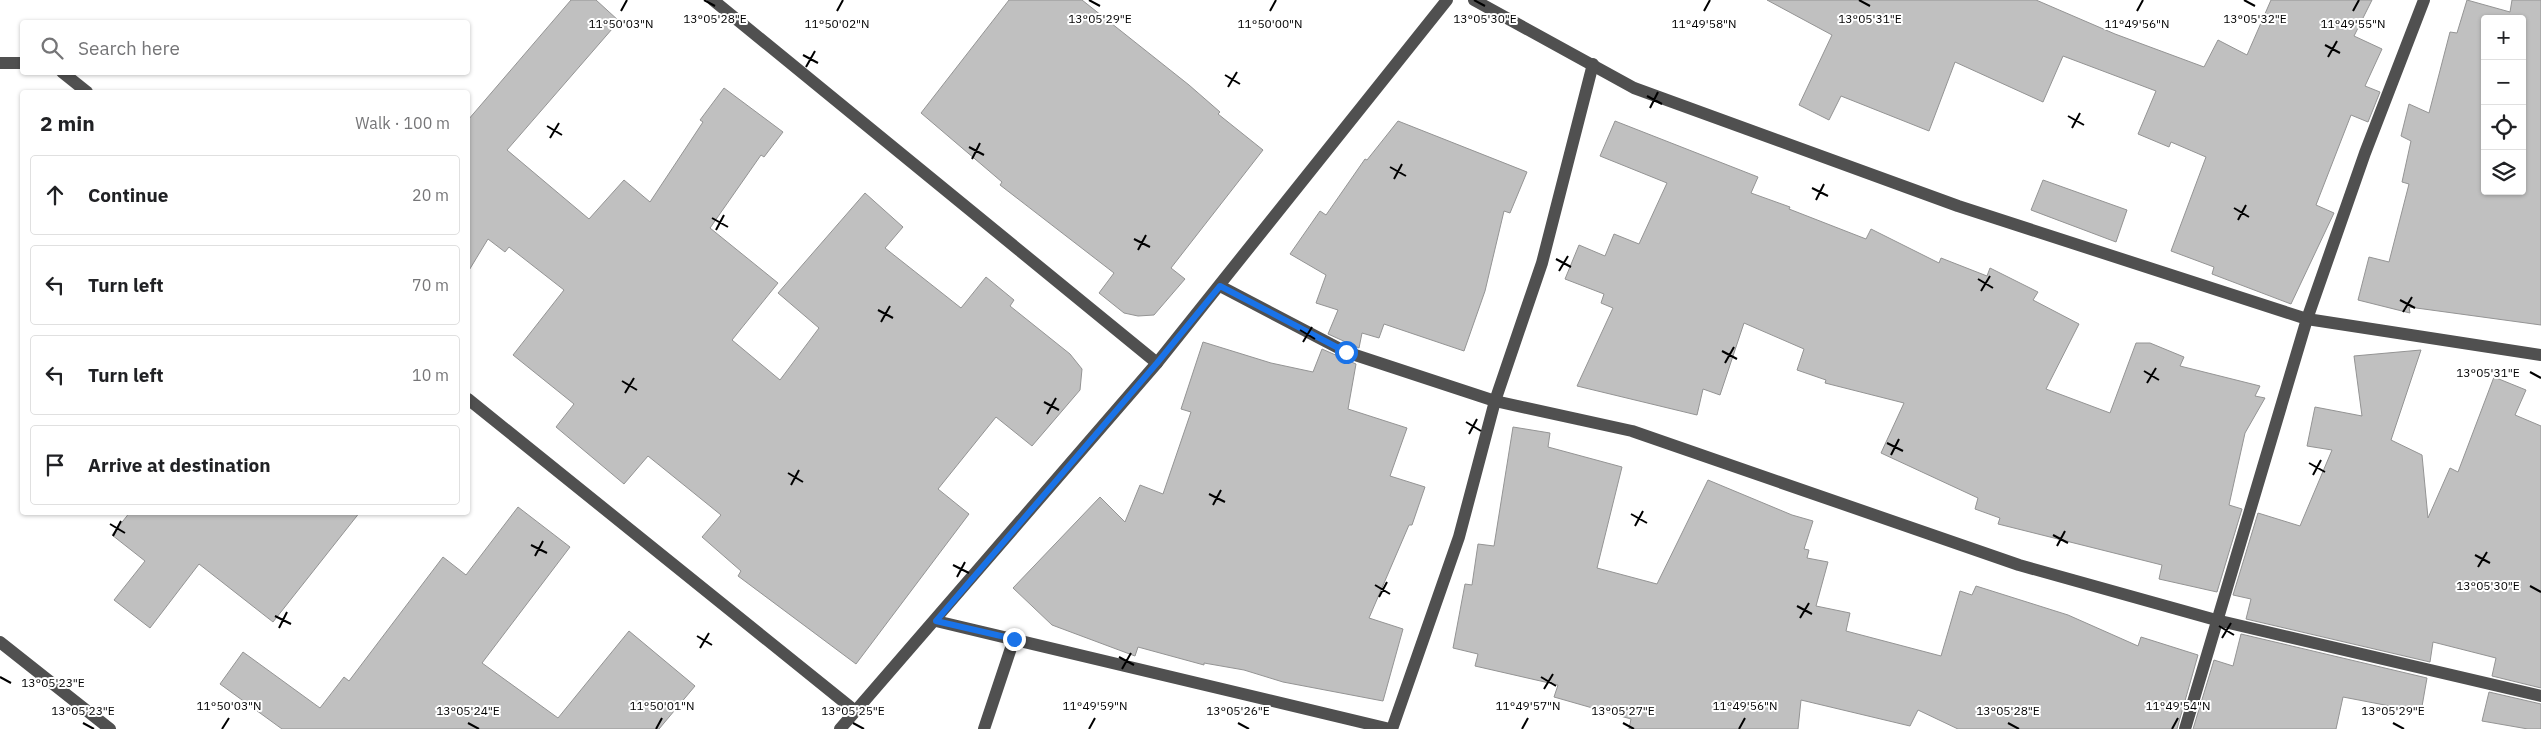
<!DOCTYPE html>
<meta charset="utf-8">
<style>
:root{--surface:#fff;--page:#f2f2f2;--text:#202124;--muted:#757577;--line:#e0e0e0}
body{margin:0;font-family:"IBM Plex Sans",sans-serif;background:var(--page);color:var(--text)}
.controls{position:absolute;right:15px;top:15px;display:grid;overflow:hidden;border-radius:5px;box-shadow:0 1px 4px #0004}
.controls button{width:45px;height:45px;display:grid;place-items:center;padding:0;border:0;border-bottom:1px solid var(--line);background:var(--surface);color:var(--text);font:25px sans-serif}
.stop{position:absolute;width:15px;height:15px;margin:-11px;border:4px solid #1a73e8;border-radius:50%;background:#fff}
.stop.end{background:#1a73e8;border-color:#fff;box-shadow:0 1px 5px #0008}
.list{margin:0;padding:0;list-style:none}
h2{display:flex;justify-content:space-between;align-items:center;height:65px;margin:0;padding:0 20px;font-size:21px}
h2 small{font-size:16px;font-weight:400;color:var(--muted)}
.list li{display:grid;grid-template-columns:32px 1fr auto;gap:15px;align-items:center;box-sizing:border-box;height:80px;margin:0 10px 10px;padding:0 10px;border:1px solid var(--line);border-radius:5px}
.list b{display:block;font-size:19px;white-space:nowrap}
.list em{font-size:16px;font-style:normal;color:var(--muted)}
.icon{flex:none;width:28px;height:28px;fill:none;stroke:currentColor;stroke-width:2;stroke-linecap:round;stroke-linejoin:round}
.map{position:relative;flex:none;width:2541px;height:729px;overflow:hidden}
.search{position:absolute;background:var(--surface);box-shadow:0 1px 4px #0004;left:20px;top:20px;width:450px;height:55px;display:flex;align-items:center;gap:12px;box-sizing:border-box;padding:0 18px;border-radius:5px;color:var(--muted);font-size:19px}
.panel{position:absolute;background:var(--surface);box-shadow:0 1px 4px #0004;left:20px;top:90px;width:450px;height:425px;border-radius:5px}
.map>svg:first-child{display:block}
</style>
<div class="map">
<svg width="2541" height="729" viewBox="0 0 2541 729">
<rect width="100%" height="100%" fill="#fff"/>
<g fill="#c0c0c0" stroke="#949494" fill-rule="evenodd">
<path d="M 571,0 L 596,0 L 619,21 L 507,150 L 589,219 L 624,180 L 650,202 L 703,122 L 700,120 L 724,88 L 783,132 L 764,157 L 761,155 L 710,228 L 778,283 L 732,340 L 780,380 L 819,328 L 778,293 L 865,193 L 903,227 L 885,248 L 961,308 L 986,277 L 1014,300 L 1010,306 L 1070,354 L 1082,369 L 1080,390 L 1032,446 L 996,417 L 938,489 L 969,514 L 856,664 L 738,576 L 741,571 L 702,537 L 721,515 L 648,456 L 624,484 L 556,427 L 574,404 L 513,355 L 564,290 L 509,247 L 505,252 L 488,239 L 468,272 L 468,120 Z"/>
<path d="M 1009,0 L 1082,0 L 1189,85 L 1220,112 L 1218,114 L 1263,150 L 1171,268 L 1185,279 L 1154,315 L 1138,316 L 1124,313 L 1099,293 L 1114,273 L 1000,185 L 1002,182 L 921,113 Z"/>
<path d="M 1767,0 L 2036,0 L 2115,34 L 2204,67 L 2218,40 L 2247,55 L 2271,0 L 2372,0 L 2354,36 L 2382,49 L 2365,86 L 2380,92 L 2368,122 L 2351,115 L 2316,205 L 2334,213 L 2291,304 L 2212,274 L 2214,267 L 2171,251 L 2206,157 L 2171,142 L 2169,147 L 2138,134 L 2156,91 L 2063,56 L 2043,102 L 1955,62 L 1929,131 L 1841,96 L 1829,120 L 1799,105 L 1832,35 Z"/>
<path d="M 2467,0 L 2510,12 L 2512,0 L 2541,0 L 2541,325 L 2409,307 L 2410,313 L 2358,300 L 2369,257 L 2389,262 L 2409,184 L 2402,182 L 2411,141 L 2401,136 L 2409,104 L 2429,113 L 2450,32 L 2457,33 ZM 2485,19 L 2522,19 L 2522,191 L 2485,191 Z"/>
<path d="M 1398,121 L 1527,172 L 1510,213 L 1504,211 L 1485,291 L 1464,351 L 1384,324 L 1379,338 L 1362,333 L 1359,348 L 1328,334 L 1338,310 L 1316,303 L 1326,275 L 1290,254 L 1320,211 L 1326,215 L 1365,159 L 1367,160 Z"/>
<path d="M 1615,121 L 1758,177 L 1751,193 L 1790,207 L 1789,209 L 1866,239 L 1871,229 L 1939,263 L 1941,258 L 1987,276 L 1990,268 L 2038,292 L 2033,300 L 2079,324 L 2046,389 L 2110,413 L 2136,343 L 2150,343 L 2184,357 L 2180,366 L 2260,386 L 2255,396 L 2265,398 L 2245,433 L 2229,505 L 2242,509 L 2217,592 L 2159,579 L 2162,565 L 1998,524 L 2000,518 L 1975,509 L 1978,498 L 1881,453 L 1904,403 L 1825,383 L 1826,380 L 1797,370 L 1804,349 L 1744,323 L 1720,395 L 1703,389 L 1697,415 L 1577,386 L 1613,308 L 1601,303 L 1604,294 L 1565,279 L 1579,245 L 1605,256 L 1614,234 L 1639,244 L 1667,183 L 1600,156 Z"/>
<path d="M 2043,180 L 2127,210 L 2116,242 L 2031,210 Z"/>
<path d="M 1203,342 L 1271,363 L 1313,372 L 1322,349 L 1356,364 L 1348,409 L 1407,428 L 1390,476 L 1425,487 L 1412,525 L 1409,525 L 1369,618 L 1403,629 L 1383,701 L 1283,682 L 1244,670 L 1204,663 L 1204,665 L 1138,647 L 1135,656 L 1052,625 L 1013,588 L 1100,497 L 1125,522 L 1140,485 L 1163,494 L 1191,412 L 1181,409 Z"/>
<path d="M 2421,350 L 2391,440 L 2422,455 L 2428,518 L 2450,468 L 2458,472 L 2494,377 L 2526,390 L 2515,415 L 2541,426 L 2541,688 L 2492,676 L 2496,658 L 2433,642 L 2430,662 L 2246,619 L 2251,599 L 2233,595 L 2258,513 L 2300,526 L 2332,450 L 2307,446 L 2315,407 L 2362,416 L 2354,356 Z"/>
<path d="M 1513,427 L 1550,433 L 1548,447 L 1622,467 L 1597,568 L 1657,584 L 1708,480 L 1792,515 L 1813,521 L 1804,549 L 1809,550 L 1807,558 L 1828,562 L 1816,606 L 1850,613 L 1846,631 L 1941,656 L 1960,591 L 1972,595 L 1976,586 L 2068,615 L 2138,646 L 2141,637 L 2198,655 L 2177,729 L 1958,729 L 1918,710 L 1910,726 L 1801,700 L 1798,729 L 1629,729 L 1631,719 L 1554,697 L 1558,685 L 1475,666 L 1478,654 L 1453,648 L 1465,584 L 1472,585 L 1478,544 L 1494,546 Z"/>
<path d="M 518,507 L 570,547 L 482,663 L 558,718 L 629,631 L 695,686 L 659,729 L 282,729 L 220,684 L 243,652 L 320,708 L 344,677 L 349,681 L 443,557 L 466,575 Z"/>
<path d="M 130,512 L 360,512 L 273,622 L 199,564 L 150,628 L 114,600 L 145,561 L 112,535 Z"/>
<path d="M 2241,634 L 2427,678 L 2421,712 L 2343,697 L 2336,729 L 2193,729 L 2214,660 L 2233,666 Z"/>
<path d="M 2489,692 L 2541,704 L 2541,729 L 2528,729 L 2482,721 Z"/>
</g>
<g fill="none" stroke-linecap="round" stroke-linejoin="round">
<g stroke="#505050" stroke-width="12">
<path d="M 713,0 L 1157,363"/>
<path d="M 1474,0 L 1634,88 L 1958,206 L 2307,319 L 2541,355"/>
<path d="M 0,63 L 22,63"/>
<path d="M 62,72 L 87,92"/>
<path d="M 1220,286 L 1346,352 L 1495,401 L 1632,431 L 2019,565 L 2216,620 L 2541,696"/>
<path d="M 468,399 L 854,710"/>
<path d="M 936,621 L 1390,729"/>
<path d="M 0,642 L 110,729"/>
<path d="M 840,729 L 1157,363 L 1447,0"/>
<path d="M 984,729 L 1014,639"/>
<path d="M 1392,729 L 1459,537 L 1495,401 L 1542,263 L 1593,64"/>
<path d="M 2185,729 L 2307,319 L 2365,153 L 2424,0"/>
</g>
</g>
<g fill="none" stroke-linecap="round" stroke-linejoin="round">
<path stroke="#1a73e8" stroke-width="6" d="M 1014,639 L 936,621 L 1157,363 L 1220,286 L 1346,352"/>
</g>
<path fill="none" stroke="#000" stroke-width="2" d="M 704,0 L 715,6M 1089,0 L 1100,6M 1474,0 L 1485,6M 1859,0 L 1870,6M 2244,0 L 2255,6M 621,11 L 627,0M 837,11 L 843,0M 1270,11 L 1276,0M 1704,11 L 1710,0M 2137,11 L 2143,0M 2353,11 L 2359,0M 2325,45 L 2340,53M 803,55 L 818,63M 2328,57 L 2337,41M 806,67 L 815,51M 1225,75 L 1240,84M 1228,87 L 1237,72M 1647,96 L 1662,104M 1650,108 L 1658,92M 2068,116 L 2084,125M 547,126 L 562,135M 2072,128 L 2080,113M 550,138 L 559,123M 969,147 L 984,155M 972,159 L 980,143M 1390,167 L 1406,176M 1394,179 L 1402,164M 1812,188 L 1828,196M 1816,200 L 1824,184M 2234,208 L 2249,217M 712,218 L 728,227M 2238,220 L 2246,205M 716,230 L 724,215M 1134,239 L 1150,247M 1138,250 L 1146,235M 1556,259 L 1571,267M 1559,271 L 1568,256M 1978,279 L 1993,288M 1981,291 L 1990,276M 2400,300 L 2415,308M 878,310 L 893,318M 2403,312 L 2412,297M 881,322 L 890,306M 1300,330 L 1315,339M 1303,342 L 1312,327M 1722,351 L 1737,359M 1725,363 L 1734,347M 2144,371 L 2159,380M 2530,372 L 2541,378M 622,381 L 637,390M 2147,383 L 2156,368M 625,393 L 634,378M 1044,402 L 1059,410M 1047,414 L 1056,398M 1466,422 L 1481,431M 1469,434 L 1477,419M 1887,443 L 1903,451M 1891,455 L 1899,439M 2309,463 L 2325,472M 788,473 L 803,482M 2313,475 L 2321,460M 791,485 L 799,470M 1209,494 L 1225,502M 1213,505 L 1221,490M 1631,514 L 1647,523M 110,524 L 125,533M 1635,526 L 1643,511M 2053,535 L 2068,543M 113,536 L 121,521M 531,545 L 547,553M 2057,546 L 2065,531M 2475,555 L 2490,563M 535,556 L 543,541M 953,565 L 969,573M 2478,567 L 2487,552M 957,577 L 965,562M 1375,585 L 1390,594M 2530,586 L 2541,592M 1379,597 L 1387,582M 1797,606 L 1812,614M 275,616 L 291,624M 1800,618 L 1809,603M 2219,626 L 2234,635M 279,628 L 287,612M 697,636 L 712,645M 2222,638 L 2231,623M 700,648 L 709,633M 1119,657 L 1134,665M 1122,669 L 1131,653M 0,677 L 11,683M 1541,677 L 1556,686M 1544,689 L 1553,674M 83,723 L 94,729M 468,723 L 479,729M 853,723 L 864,729M 1238,723 L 1249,729M 1623,723 L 1634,729M 2008,723 L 2019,729M 2393,723 L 2404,729M 222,729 L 229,718M 656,729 L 662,718M 1089,729 L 1095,718M 1522,729 L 1528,718M 1739,729 L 1745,718M 2172,729 L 2178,718"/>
<g font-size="12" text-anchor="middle" fill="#000" stroke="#fff" stroke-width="4" stroke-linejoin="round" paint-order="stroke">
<text x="715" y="23">13°05'28"E</text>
<text x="1100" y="23">13°05'29"E</text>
<text x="1485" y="23">13°05'30"E</text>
<text x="1870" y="23">13°05'31"E</text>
<text x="2255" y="23">13°05'32"E</text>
<text x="1270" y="28">11°50'00"N</text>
<text x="2137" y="28">11°49'56"N</text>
<text x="621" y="28">11°50'03"N</text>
<text x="837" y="28">11°50'02"N</text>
<text x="1704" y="28">11°49'58"N</text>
<text x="2353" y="28">11°49'55"N</text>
<text x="2488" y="377">13°05'31"E</text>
<text x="2488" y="590">13°05'30"E</text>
<text x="53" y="687">13°05'23"E</text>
<text x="229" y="710">11°50'03"N</text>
<text x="662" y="710">11°50'01"N</text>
<text x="1095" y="710">11°49'59"N</text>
<text x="1528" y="710">11°49'57"N</text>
<text x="1745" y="710">11°49'56"N</text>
<text x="2178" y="710">11°49'54"N</text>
<text x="83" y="715">13°05'23"E</text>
<text x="468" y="715">13°05'24"E</text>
<text x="853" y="715">13°05'25"E</text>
<text x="1238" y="715">13°05'26"E</text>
<text x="1623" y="715">13°05'27"E</text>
<text x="2008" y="715">13°05'28"E</text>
<text x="2393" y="715">13°05'29"E</text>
</g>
</svg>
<div class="controls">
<button>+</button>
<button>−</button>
<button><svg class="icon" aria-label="locate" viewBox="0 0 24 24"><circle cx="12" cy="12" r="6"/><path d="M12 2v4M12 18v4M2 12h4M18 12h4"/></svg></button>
<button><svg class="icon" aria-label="layers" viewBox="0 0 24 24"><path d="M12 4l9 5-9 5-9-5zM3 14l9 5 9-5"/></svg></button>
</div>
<div class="stop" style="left:1346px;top:352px"></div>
<div class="stop end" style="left:1014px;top:639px"></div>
<div class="search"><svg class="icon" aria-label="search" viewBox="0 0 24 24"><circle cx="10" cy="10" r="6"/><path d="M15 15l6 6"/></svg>Search here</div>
<section class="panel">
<h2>2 min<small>Walk · 100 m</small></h2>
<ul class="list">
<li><svg class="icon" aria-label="ahead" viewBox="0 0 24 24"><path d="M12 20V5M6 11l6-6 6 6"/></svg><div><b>Continue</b></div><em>20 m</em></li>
<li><svg class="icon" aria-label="left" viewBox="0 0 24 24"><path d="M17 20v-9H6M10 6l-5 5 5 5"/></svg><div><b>Turn left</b></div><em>70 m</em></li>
<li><svg class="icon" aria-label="left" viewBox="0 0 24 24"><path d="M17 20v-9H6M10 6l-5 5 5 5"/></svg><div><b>Turn left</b></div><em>10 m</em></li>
<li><svg class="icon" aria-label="arrive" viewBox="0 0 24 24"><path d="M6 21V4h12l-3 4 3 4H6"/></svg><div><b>Arrive at destination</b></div></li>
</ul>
</section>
</div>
